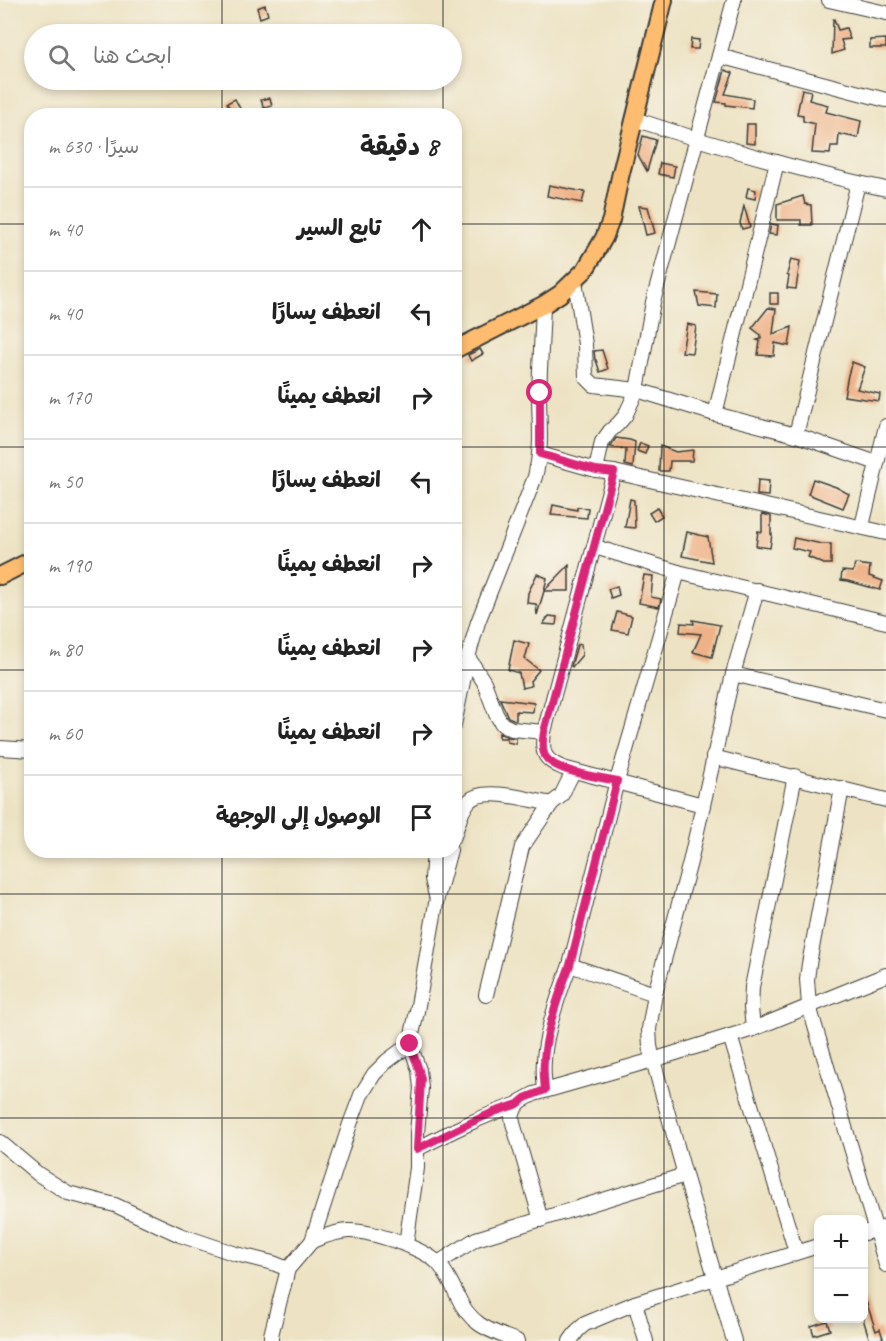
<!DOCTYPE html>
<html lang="ar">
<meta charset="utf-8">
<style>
:root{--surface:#fff;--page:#f2f2f2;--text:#222;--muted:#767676;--line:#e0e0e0}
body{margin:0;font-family:Caveat,"Playpen Sans Arabic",sans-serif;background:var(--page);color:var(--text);direction:rtl}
.controls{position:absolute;right:18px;bottom:18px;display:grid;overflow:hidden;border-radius:12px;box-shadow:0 3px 9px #0003}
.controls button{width:54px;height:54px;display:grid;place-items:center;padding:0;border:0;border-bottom:2px solid var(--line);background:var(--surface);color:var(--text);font:30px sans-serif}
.stop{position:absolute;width:18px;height:18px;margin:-14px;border:4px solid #db2777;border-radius:50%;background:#fff}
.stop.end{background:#db2777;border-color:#fff;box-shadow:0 2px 6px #0008}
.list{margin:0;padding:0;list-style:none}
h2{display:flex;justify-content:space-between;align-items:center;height:78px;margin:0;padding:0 24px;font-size:26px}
h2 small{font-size:20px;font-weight:400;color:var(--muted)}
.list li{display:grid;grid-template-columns:39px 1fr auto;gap:18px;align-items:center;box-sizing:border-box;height:84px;padding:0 24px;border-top:2px solid var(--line)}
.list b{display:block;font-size:22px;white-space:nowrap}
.list em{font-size:20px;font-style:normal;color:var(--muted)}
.icon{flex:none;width:33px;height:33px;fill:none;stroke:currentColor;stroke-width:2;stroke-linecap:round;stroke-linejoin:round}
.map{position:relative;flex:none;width:886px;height:1341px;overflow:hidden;direction:ltr}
.search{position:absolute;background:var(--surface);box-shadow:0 3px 9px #0003;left:24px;top:24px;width:438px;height:66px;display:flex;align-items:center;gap:15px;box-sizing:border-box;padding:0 21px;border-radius:33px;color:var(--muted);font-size:22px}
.panel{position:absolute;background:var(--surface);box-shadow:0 3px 9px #0003;left:24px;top:108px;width:438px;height:750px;border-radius:24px;direction:rtl}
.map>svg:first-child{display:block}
</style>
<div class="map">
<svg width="886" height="1341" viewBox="0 0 886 1341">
<rect width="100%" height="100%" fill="#f7f3e8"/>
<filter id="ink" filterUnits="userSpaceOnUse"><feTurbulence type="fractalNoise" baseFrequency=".0167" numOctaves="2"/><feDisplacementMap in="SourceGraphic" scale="12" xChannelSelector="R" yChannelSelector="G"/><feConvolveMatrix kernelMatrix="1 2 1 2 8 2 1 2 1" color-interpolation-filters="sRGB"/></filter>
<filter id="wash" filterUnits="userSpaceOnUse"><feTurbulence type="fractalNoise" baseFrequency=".008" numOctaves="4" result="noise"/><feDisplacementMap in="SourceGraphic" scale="24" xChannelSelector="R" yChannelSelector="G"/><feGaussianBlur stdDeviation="1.35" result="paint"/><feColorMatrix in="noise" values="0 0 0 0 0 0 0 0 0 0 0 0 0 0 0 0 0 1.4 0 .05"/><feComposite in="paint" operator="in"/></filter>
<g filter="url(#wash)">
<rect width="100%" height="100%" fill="#ede3c4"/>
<g id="blocks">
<g fill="#efb288">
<path d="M 265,5 L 268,15 L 260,18 L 257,8 Z"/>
<path d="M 833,19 L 834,19 L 838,30 L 846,28 L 850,39 L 841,40 L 844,50 L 832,54 Z"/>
<path d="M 691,39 L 699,40 L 698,49 L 690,49 Z"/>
<path d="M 886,39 L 886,48 L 870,48 L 870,40 Z"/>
<path d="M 725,70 L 733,73 L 725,94 L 753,99 L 752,108 L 726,105 L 726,103 L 716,102 Z"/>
<path d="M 802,89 L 811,91 L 809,100 L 828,105 L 826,112 L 861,121 L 858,138 L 839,134 L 838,146 L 831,146 L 830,154 L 812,153 L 815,124 L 803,121 L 803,115 L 797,114 Z"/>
<path d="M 270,98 L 272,106 L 264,108 L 261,100 Z"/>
<path d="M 235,99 L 244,116 L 234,116 L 227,103 Z"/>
<path d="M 747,124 L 755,124 L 755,144 L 746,143 Z"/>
<path d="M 643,136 L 656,140 L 647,171 L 638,155 Z"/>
<path d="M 660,163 L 675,166 L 673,177 L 658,174 Z"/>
<path d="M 549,185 L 585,192 L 582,203 L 547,196 Z"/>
<path d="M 748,188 L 756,190 L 755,199 L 746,197 Z"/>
<path d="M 803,196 L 805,204 L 811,205 L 812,225 L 801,225 L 801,220 L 777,220 L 777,204 Z"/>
<path d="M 639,206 L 648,207 L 655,233 L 646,235 Z"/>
<path d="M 744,206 L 750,227 L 742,229 L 740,223 Z"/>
<path d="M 771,224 L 778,225 L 777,235 L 769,234 Z"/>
<path d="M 791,259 L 800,261 L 796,289 L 787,288 L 789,276 L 787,275 Z"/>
<path d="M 696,292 L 717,294 L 716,308 L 699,306 Z"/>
<rect x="770" y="293" width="8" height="11"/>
<path d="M 768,308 L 776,309 L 773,334 L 792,327 L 789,346 L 775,343 L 774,356 L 758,355 L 760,341 L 757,340 L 761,339 L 761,335 L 752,328 Z"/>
<path d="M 687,324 L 696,326 L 692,353 L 682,352 Z"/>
<path d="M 480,349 L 483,354 L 471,361 L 468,355 Z"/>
<path d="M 602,350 L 608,369 L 600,372 L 596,360 L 595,360 L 594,351 Z"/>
<path d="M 852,362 L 865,367 L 857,389 L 880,394 L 879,401 L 844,396 L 848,375 Z"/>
<path d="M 616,438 L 630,440 L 635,442 L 633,467 L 625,465 L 626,449 L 610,447 Z"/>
<path d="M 640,443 L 648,446 L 645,454 L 637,451 Z"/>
<path d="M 660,446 L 676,452 L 693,450 L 692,461 L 670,461 L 669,471 L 659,471 Z"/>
<path d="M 813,479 L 836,487 L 849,494 L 843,508 L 808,494 Z"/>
<path d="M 758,480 L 769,481 L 768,496 L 757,495 Z"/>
<path d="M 630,499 L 634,500 L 635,528 L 625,527 Z"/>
<path d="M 553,505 L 577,510 L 577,507 L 588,508 L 587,518 L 551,515 Z"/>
<path d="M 657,508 L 662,516 L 654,521 L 649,513 Z"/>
<path d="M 762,514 L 771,516 L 771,534 L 772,534 L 770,548 L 756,546 L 758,531 L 762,532 Z"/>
<path d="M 687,532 L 708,537 L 712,562 L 682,556 Z"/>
<path d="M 794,538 L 822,544 L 831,544 L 831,564 L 824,564 L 808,557 L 810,552 L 792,548 Z"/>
<path d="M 855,564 L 870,566 L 869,576 L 883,581 L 880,590 L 848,581 L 841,580 L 842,571 L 853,572 Z"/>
<path d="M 569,565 L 569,591 L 544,591 L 537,615 L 536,604 L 527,603 L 528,593 L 537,574 L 547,578 L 544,591 Z"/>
<path d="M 644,575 L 653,576 L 651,597 L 661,599 L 659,607 L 639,603 Z"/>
<path d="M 617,586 L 619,595 L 611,598 L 608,589 Z"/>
<path d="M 617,612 L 632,616 L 628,633 L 612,630 Z"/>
<path d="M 549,616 L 557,617 L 556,625 L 543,624 Z"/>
<path d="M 693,620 L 720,625 L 712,657 L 693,652 L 701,634 L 680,632 L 681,623 L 694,624 Z"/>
<path d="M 514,640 L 529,644 L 525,659 L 539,670 L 530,681 L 531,686 L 522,688 L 519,673 L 508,670 Z"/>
<path d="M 581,644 L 582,655 L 572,667 L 571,666 L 577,645 Z"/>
<path d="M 500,699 L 534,703 L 533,712 L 516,711 L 516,720 L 515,720 L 508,717 Z"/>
<path d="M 499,733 L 508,737 L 516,738 L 516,744 L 507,742 L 507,738 L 499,738 Z"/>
<path d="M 864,1298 L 865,1298 L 876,1331 L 880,1329 L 883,1338 L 875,1341 L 870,1341 L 864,1322 Z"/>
<path d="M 827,1321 L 830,1330 L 814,1335 L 811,1326 Z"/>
</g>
</g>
</g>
<g filter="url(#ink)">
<use href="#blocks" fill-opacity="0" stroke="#3b3a35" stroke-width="1.5"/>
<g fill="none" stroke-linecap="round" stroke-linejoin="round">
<g stroke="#3b3a35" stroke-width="16">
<g id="minor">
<path d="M 829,0 L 886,13"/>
<path d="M 719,56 L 886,100"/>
<path d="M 634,119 C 716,146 801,171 886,189"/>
<path d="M 575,281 L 585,344 L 586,377 L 594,385 L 637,390 L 715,414 L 796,435 L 877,463"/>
<path d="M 715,414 L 777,162"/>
<path d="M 796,435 L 858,183"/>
<path d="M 540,454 L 596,470 L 614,472 L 886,533"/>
<path d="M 596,470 L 602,442 L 610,431 L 618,424 L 625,416 L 637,390 L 653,302 L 734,0"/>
<path d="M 614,472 L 544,732 C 541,753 544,760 563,768 L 703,805"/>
<path d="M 862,526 L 886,426"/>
<path d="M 595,547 L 678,572 L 886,622"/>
<path d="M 468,657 L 484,682 L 496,714 L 502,724 L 512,729 L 544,732"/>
<path d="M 733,674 L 886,710"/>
<path d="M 454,725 L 468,657 L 478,622 L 535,477 C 543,446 539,424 539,394 C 540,364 542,335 543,305"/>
<path d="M 0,748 L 32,750"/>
<path d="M 713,757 L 886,800"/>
<path d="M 842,788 L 809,964 L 807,979 L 809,1006 L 886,1265"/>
<path d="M 454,836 C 458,825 461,810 469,801 C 483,786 529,800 547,803 L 552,803"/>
<path d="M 434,850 L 432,879 L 436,896"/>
<path d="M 570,965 L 655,994"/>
<path d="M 486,995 L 522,847 L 552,803 L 561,796 L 573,772"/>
<path d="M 753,1029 L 751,1008 L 752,987 L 795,776"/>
<path d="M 730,1036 L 796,1252"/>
<path d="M 545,1090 C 544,1080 543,1071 544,1061 C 545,1034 560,991 570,965 L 617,781 L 678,572"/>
<path d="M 0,1142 L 38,1174 L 68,1193 L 115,1205 L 180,1235 L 236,1254 L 273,1263 L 288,1269"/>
<path d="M 417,1149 C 450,1132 482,1116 518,1104"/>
<path d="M 541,1220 L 513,1123 L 512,1117 L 515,1108 L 521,1101 L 534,1094 L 653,1060 L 753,1029 L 886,975"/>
<path d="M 864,1233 L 886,1227"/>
<path d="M 312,1241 C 324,1236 335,1232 348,1231 C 369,1230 423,1248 438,1263 C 446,1272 452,1284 457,1295 C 470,1325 488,1330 517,1341"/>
<path d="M 406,1244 L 417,1168 L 417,1133 L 421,1088 L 419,1070 L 410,1044 L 417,1011 L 437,898 L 450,850"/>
<path d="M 438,1263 L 476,1239 L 685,1175"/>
<path d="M 635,1303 L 646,1341"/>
<path d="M 271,1341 L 271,1335 L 288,1269 L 312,1241 L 350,1124 L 361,1095 L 374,1074 L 387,1061 L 410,1044"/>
<path d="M 570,1341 L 578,1330 L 585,1324 L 635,1303 L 818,1246"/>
<path d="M 734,1341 L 685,1175 L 653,1060 L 650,1046 L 649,1029 L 655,994 L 690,862 L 733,674 L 757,590"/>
</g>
</g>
<g stroke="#3b3a35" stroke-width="20">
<g id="major">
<path d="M 454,350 L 543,305 L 560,294 L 585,270 L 597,250 L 604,238 L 611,220 L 620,177 L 664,0"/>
<path d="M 0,576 L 32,560"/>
</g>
</g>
<use href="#minor" stroke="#fff" stroke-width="14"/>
<use href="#major" stroke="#fdbc70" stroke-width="16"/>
</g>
</g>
<g fill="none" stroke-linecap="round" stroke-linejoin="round" filter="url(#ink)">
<path stroke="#db2777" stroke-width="8" d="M 410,1044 L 419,1070 L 421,1079 L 417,1149 L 472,1122 L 494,1112 L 518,1104 L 525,1098 L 545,1090 C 544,1080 543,1071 544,1061 C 545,1034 560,991 570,965 L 617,781 C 600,777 554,772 545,756 C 541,748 543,740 544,732 L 614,472 L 596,470 L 540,454 L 540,393"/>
</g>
<path fill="none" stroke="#1c1c1c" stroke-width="1.5" stroke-opacity="0.55" d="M 222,0 L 222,34M 443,0 L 443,34M 664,0 L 664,1341M 222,80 L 222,116M 443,80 L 443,116M 0,224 L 32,224M 454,224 L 886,224M 0,447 L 32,447M 454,447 L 886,447M 0,670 L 32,670M 454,670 L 886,670M 222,850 L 222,1341M 443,850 L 443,1341M 0,894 L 886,894M 0,1118 L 886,1118"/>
</svg>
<div class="controls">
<button>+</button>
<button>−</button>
</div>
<div class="stop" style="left:540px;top:393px"></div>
<div class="stop end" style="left:410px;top:1044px"></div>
<div class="search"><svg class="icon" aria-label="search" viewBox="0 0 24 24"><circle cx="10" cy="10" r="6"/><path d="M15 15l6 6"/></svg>ابحث هنا</div>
<section class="panel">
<h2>8 دقيقة<small>سيرًا · 630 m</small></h2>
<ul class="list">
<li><svg class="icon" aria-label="ahead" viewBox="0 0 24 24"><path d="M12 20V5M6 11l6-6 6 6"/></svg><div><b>تابع السير</b></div><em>40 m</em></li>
<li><svg class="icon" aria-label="left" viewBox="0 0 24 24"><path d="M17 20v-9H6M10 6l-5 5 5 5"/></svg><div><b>انعطف يسارًا</b></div><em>40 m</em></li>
<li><svg class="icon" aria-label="right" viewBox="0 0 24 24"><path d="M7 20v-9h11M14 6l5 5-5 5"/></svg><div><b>انعطف يمينًا</b></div><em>170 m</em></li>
<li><svg class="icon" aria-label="left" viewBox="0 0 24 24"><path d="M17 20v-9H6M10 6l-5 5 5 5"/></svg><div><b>انعطف يسارًا</b></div><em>50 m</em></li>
<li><svg class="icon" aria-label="right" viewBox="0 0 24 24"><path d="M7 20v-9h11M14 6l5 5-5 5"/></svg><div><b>انعطف يمينًا</b></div><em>190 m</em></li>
<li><svg class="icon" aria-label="right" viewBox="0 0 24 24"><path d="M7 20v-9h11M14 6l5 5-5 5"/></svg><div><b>انعطف يمينًا</b></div><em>80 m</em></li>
<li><svg class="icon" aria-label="right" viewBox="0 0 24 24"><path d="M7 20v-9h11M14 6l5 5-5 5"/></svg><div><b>انعطف يمينًا</b></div><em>60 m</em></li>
<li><svg class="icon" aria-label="arrive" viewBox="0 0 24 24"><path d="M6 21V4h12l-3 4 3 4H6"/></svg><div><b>الوصول إلى الوجهة</b></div></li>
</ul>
</section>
</div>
